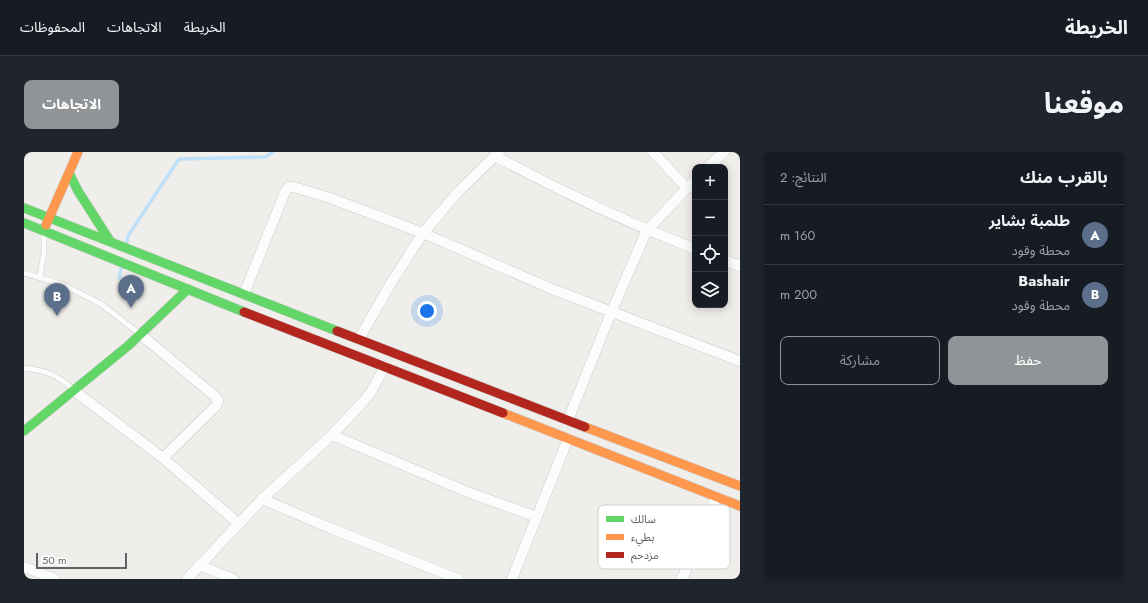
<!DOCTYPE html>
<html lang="ar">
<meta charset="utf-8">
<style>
:root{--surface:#171b24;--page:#20242c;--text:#f1f3f6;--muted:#9ea1a6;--line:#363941;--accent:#919496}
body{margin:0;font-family:Jost,"Noto Sans Arabic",sans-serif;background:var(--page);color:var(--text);direction:rtl}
.controls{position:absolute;right:12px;top:12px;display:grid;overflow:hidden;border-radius:8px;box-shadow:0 2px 10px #0003}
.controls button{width:36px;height:36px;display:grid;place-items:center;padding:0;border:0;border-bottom:1px solid var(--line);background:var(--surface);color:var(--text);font:20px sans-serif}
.scale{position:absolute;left:12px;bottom:10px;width:91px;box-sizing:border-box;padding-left:4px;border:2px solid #5f6368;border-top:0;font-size:11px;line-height:14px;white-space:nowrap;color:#5f6368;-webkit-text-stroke:3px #fff;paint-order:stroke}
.you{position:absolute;left:403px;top:159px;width:14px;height:14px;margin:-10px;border:3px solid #fff;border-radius:50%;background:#1a73e8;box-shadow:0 0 0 6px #1a73e833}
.badge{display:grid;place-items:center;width:26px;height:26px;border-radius:50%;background:var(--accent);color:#fff;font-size:13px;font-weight:700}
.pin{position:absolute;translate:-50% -33px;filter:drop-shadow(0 1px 2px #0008)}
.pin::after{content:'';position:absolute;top:21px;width:14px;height:12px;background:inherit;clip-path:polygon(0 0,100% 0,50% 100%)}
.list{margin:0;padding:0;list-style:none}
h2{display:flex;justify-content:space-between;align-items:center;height:52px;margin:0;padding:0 16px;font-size:17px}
h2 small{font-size:13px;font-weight:400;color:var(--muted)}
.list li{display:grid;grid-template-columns:26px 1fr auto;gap:12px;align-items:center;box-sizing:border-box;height:60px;padding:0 16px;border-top:1px solid var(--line)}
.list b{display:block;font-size:15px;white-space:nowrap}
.list p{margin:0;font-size:13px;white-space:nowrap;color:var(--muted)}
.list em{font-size:13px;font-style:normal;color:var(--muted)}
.actions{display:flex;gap:8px;padding:12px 16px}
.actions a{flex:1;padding:9px 0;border:1px solid var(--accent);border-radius:8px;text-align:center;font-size:14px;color:var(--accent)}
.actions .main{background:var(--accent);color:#fff}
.icon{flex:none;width:22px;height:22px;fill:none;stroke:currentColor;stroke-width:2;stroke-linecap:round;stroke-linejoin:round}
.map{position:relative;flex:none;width:716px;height:427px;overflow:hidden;direction:ltr;border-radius:8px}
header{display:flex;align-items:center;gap:24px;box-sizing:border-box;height:56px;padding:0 20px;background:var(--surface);border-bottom:1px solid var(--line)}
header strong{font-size:19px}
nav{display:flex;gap:22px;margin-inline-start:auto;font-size:14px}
.intro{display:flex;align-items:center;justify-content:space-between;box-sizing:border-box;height:96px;padding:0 24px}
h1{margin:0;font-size:28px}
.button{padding:10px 18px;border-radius:8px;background:var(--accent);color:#fff;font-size:14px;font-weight:700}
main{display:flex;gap:24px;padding:0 24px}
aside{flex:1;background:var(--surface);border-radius:8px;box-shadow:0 2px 10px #0003}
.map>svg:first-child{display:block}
</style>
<header>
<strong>الخريطة</strong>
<nav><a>الخريطة</a><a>الاتجاهات</a><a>المحفوظات</a></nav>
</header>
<div class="intro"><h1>موقعنا</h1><a class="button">الاتجاهات</a></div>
<main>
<aside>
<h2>بالقرب منك<small>النتائج: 2</small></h2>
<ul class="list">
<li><span class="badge" style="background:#5c6f8a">A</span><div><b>طلمبة بشاير</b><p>محطة وقود</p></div><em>160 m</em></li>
<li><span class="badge" style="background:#5c6f8a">B</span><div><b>Bashair</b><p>محطة وقود</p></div><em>200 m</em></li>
</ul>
<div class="actions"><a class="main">حفظ</a><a>مشاركة</a></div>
</aside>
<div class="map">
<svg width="716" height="427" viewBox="0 0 716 427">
<rect width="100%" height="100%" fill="#efeeea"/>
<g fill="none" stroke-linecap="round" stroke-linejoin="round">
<g stroke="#bfe0f9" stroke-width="3.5">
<path d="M 102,94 L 104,84 L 155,7 L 241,5 L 249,0"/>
<path d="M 95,126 L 98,113"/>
</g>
<g stroke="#cbcccc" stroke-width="6">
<g id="lane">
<path d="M 0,121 L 40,133 L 77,152 L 116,182"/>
<path d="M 16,125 L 20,100 L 20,80"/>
<path d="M 0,216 C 24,219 31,222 49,237"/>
</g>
</g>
<g stroke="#cbcccc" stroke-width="11">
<g id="street">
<path d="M 629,0 L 663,36"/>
<path d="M 471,4 C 536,39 602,70 671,97"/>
<path d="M 684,15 L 700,0"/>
<path d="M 701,108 L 716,114"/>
<path d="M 220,142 L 261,40 L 264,35 L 270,35 L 306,46 L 399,81 L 528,137 L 716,209"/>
<path d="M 117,183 L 192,245 L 194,249 L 192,254 L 139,306"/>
<path d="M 335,187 L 367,131 L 399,81 L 434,40 L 475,0"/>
<path d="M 49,238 L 139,306 L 215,372"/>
<path d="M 544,268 L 587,161 L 623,78 L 671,28"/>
<path d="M 308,283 L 446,341 L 513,365"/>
<path d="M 238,347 L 306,376 L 434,427"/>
<path d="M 175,413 L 209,427"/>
<path d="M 0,415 L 31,427"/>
<path d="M 163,427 L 238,347 L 308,283 L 338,251 L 347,240 L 361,214"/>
<path d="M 488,427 L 544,287"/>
<path d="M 658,427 L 692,345"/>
</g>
</g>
<g stroke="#cacacb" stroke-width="10">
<g id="fast">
<path d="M 45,21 L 54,39 L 86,89"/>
<path d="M 0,56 L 313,179"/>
<path d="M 0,71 L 220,160"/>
<path d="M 0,279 L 105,193 L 164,137"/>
</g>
</g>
<g stroke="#cacacb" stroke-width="10">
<g id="slow">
<path d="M 22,73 L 54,0"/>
<path d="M 479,261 L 716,354"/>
<path d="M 561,275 L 716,334"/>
</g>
</g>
<g stroke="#cacacb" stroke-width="10">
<g id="jam">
<path d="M 220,160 L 479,261"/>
<path d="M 313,179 L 561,275"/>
</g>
</g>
<use href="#lane" stroke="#fdfcfc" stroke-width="5"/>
<use href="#street" stroke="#fdfcfc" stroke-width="10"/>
<use href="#fast" stroke="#63d668" stroke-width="9"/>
<use href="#slow" stroke="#ff974d" stroke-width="9"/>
<use href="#jam" stroke="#b3261e" stroke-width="9"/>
</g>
<rect x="574" y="353" width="132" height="64" rx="6" fill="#fff" stroke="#cfd0d2" stroke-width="1"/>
<rect x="582" y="364" width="18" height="6" fill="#63d668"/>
<rect x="582" y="382" width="18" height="6" fill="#ff974d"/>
<rect x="582" y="400" width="18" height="6" fill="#b3261e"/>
<g font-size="11" fill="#5f6368">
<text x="607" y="371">سالك</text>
<text x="607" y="389">بطيء</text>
<text x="607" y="407">مزدحم</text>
</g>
</svg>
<div class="controls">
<button>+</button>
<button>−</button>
<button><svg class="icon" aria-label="locate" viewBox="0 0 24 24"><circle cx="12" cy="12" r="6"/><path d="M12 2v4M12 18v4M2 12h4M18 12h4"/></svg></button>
<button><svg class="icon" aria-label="layers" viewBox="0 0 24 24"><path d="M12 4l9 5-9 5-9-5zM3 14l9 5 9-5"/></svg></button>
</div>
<div class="scale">50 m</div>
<div class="you"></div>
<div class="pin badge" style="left:107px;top:156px;background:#5c6f8a">A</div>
<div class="pin badge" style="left:33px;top:164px;background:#5c6f8a">B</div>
</div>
</main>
